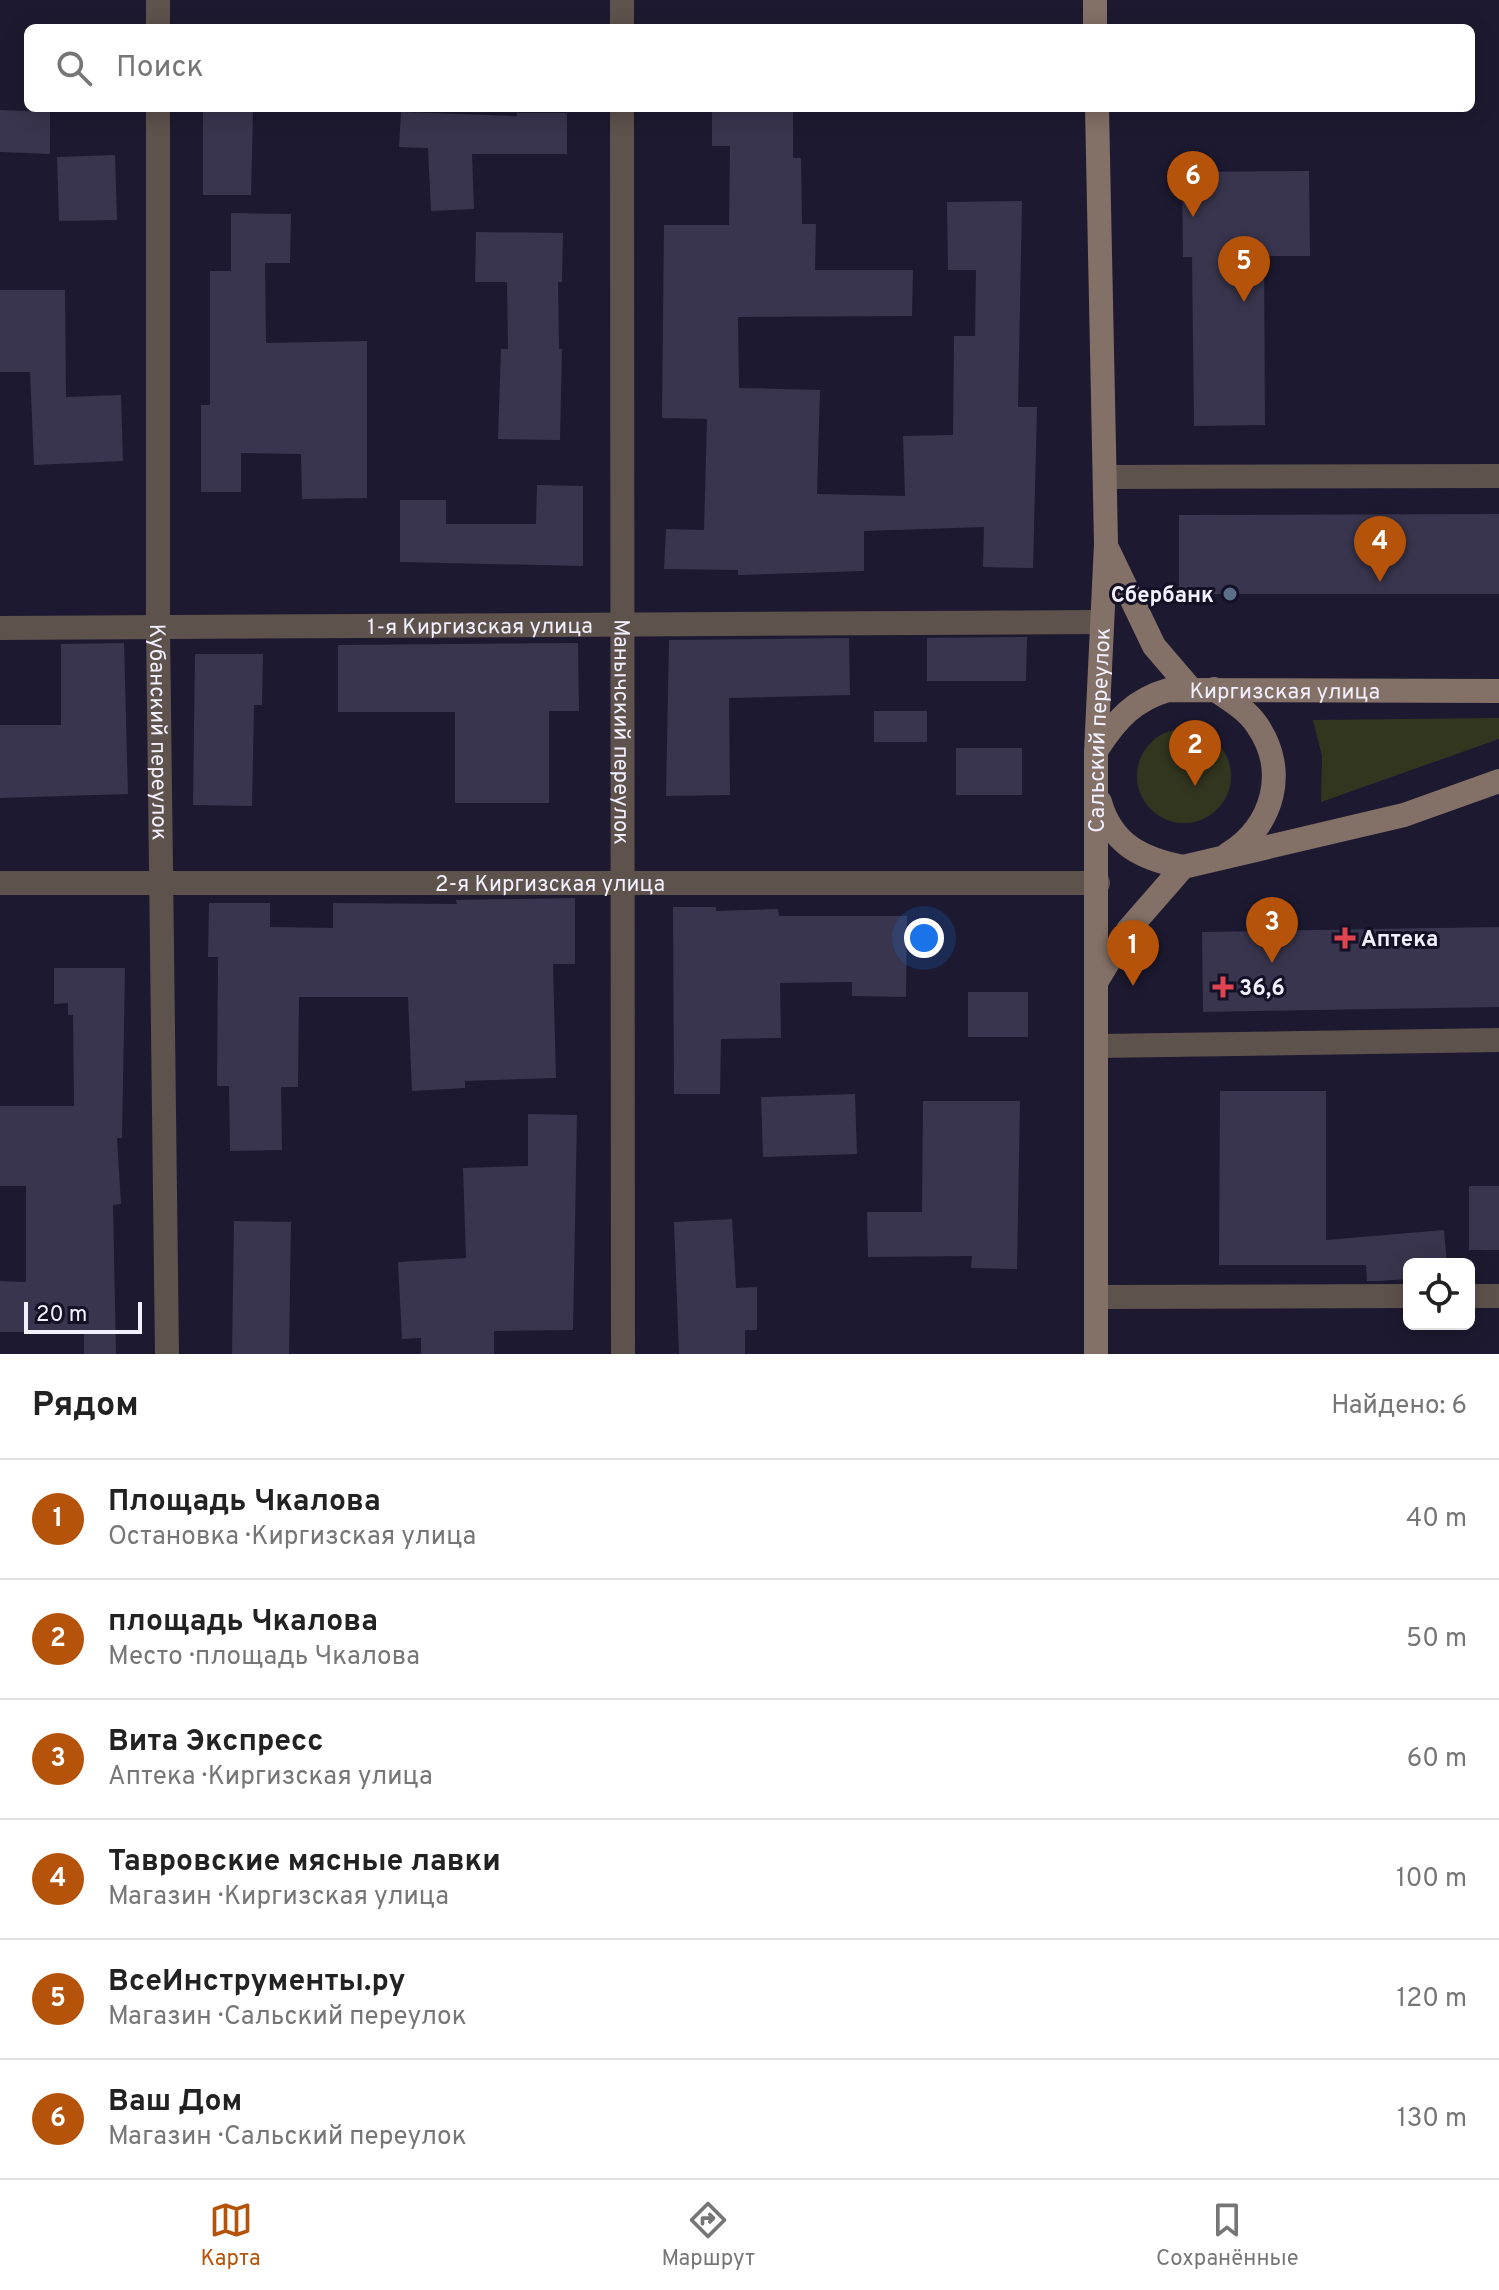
<!DOCTYPE html>
<html lang="ru">
<meta charset="utf-8">
<style>
:root{--surface:#fff;--page:#f6f6f6;--text:#222;--muted:#767676;--line:#e0e0e0;--accent:#b45309}
body{margin:0;font-family:Overpass,sans-serif;background:var(--page);color:var(--text)}
.controls{position:absolute;right:24px;bottom:24px;display:grid;overflow:hidden;border-radius:12px;box-shadow:0 4px 20px #0003}
.controls button{width:72px;height:72px;display:grid;place-items:center;padding:0;border:0;border-bottom:2px solid var(--line);background:var(--surface);color:var(--text);font:40px sans-serif}
.scale{position:absolute;left:24px;bottom:20px;width:118px;box-sizing:border-box;padding-left:8px;border:4px solid #f2f0fe;border-top:0;font-size:22px;line-height:28px;white-space:nowrap;color:#f2f0fe;-webkit-text-stroke:6px #141026;paint-order:stroke}
.you{position:absolute;left:924px;top:938px;width:28px;height:28px;margin:-20px;border:6px solid #fff;border-radius:50%;background:#1a73e8;box-shadow:0 0 0 12px #1a73e833}
.badge{display:grid;place-items:center;width:52px;height:52px;border-radius:50%;background:var(--accent);color:#fff;font-size:26px;font-weight:700}
.pin{position:absolute;translate:-50% -66px;filter:drop-shadow(0 2px 4px #0008)}
.pin::after{content:'';position:absolute;top:42px;width:28px;height:24px;background:inherit;clip-path:polygon(0 0,100% 0,50% 100%)}
.list{margin:0;padding:0;list-style:none}
h2{display:flex;justify-content:space-between;align-items:center;height:104px;margin:0;padding:0 32px;font-size:34px}
h2 small{font-size:26px;font-weight:400;color:var(--muted)}
.list li{display:grid;grid-template-columns:52px 1fr auto;gap:24px;align-items:center;box-sizing:border-box;height:120px;padding:0 32px;border-top:2px solid var(--line)}
.list b{display:block;font-size:30px;white-space:nowrap}
.list p{margin:0;font-size:26px;white-space:nowrap;color:var(--muted)}
.list em{font-size:26px;font-style:normal;color:var(--muted)}
.icon{flex:none;width:44px;height:44px;fill:none;stroke:currentColor;stroke-width:2;stroke-linecap:round;stroke-linejoin:round}
.map{position:relative;flex:none;width:1499px;height:1354px;overflow:hidden}
.search{position:absolute;background:var(--surface);box-shadow:0 4px 20px #0003;left:24px;right:24px;top:24px;height:88px;display:flex;align-items:center;gap:20px;box-sizing:border-box;padding:0 28px;border-radius:12px;color:var(--muted);font-size:30px}
.sheet{height:824px;background:var(--surface)}
nav{display:flex;justify-content:space-around;align-items:center;box-sizing:border-box;height:112px;border-top:2px solid var(--line);background:var(--surface);font-size:22px;color:var(--muted)}
nav a{display:grid;justify-items:center;gap:4px}
nav .on{color:var(--accent)}
.map>svg:first-child{display:block}
</style>
<div class="map">
<svg width="1499" height="1354" viewBox="0 0 1499 1354">
<rect width="100%" height="100%" fill="#1d1930"/>
<g fill="#32361f">
<path d="M 1499,718 L 1499,739 L 1321,802 L 1322,756 L 1313,720 Z"/>
<circle cx="1184" cy="776" r="47"/>
</g>
<g fill="#39354e">
<path d="M 712,108 L 793,108 L 793,158 L 801,158 L 802,224 L 816,224 L 815,270 L 913,270 L 912,316 L 738,317 L 739,388 L 820,390 L 817,494 L 905,496 L 903,436 L 953,435 L 954,336 L 975,336 L 976,270 L 948,270 L 947,202 L 1022,201 L 1018,407 L 1037,407 L 1033,568 L 983,567 L 984,527 L 864,531 L 864,571 L 738,575 L 738,570 L 664,569 L 666,529 L 704,530 L 707,419 L 662,418 L 664,225 L 729,225 L 730,146 L 712,146 Z"/>
<path d="M 0,110 L 50,112 L 50,154 L 0,152 Z"/>
<path d="M 203,111 L 253,111 L 251,195 L 203,195 Z"/>
<path d="M 401,112 L 517,116 L 517,113 L 567,113 L 567,154 L 472,154 L 474,209 L 431,211 L 428,148 L 399,147 Z"/>
<path d="M 115,155 L 117,220 L 59,221 L 57,157 Z"/>
<path d="M 1309,171 L 1310,256 L 1264,256 L 1265,425 L 1194,426 L 1192,257 L 1183,257 L 1182,172 Z"/>
<path d="M 231,213 L 291,214 L 290,263 L 265,263 L 266,343 L 367,341 L 367,498 L 302,499 L 301,454 L 241,453 L 241,492 L 201,492 L 201,405 L 210,405 L 210,271 L 231,271 Z"/>
<path d="M 476,232 L 563,233 L 562,282 L 558,282 L 559,349 L 562,349 L 560,440 L 498,439 L 501,349 L 508,349 L 507,282 L 475,282 Z"/>
<path d="M 0,290 L 65,290 L 66,397 L 121,395 L 123,461 L 34,465 L 30,372 L 0,372 Z"/>
<path d="M 537,485 L 583,486 L 583,566 L 400,562 L 400,500 L 446,500 L 446,524 L 536,524 Z"/>
<path d="M 1499,514 L 1499,594 L 1179,594 L 1179,515 Z"/>
<path d="M 1027,637 L 1026,681 L 927,681 L 927,638 Z"/>
<path d="M 849,638 L 850,695 L 729,698 L 730,795 L 666,796 L 669,640 Z"/>
<path d="M 124,643 L 128,794 L 0,798 L 0,725 L 61,725 L 61,644 Z"/>
<path d="M 578,643 L 579,711 L 549,711 L 549,803 L 455,803 L 455,712 L 338,712 L 338,645 Z"/>
<path d="M 195,654 L 263,654 L 262,705 L 254,705 L 252,806 L 193,805 Z"/>
<rect x="874" y="711" width="53" height="31"/>
<rect x="956" y="748" width="66" height="47"/>
<path d="M 575,898 L 575,964 L 553,964 L 556,1078 L 465,1081 L 465,1088 L 412,1091 L 408,997 L 299,997 L 298,1087 L 281,1087 L 282,1150 L 230,1151 L 229,1086 L 217,1086 L 218,957 L 208,957 L 209,903 L 270,903 L 270,927 L 333,928 L 333,903 L 457,904 L 456,900 Z"/>
<path d="M 673,907 L 716,907 L 716,911 L 778,909 L 779,916 L 907,916 L 906,997 L 852,996 L 852,982 L 780,983 L 781,1038 L 721,1039 L 720,1094 L 674,1094 Z"/>
<path d="M 1499,927 L 1499,1007 L 1203,1012 L 1202,932 Z"/>
<path d="M 54,968 L 125,968 L 122,1138 L 117,1138 L 121,1204 L 113,1205 L 116,1354 L 84,1354 L 84,1332 L 0,1332 L 0,1281 L 26,1282 L 26,1186 L 0,1186 L 0,1106 L 74,1106 L 73,1015 L 68,1015 L 68,1003 L 54,1004 Z"/>
<rect x="968" y="992" width="60" height="45"/>
<path d="M 1220,1091 L 1326,1091 L 1326,1240 L 1444,1230 L 1447,1264 L 1409,1264 L 1409,1279 L 1378,1281 L 1367,1281 L 1366,1265 L 1219,1265 Z"/>
<path d="M 855,1094 L 857,1154 L 763,1157 L 761,1097 Z"/>
<path d="M 923,1101 L 1020,1101 L 1017,1269 L 971,1268 L 972,1256 L 868,1257 L 867,1212 L 922,1212 Z"/>
<path d="M 528,1114 L 577,1115 L 573,1330 L 494,1331 L 494,1354 L 421,1354 L 421,1338 L 402,1339 L 398,1262 L 466,1258 L 463,1168 L 528,1166 Z"/>
<rect x="1469" y="1186" width="30" height="64"/>
<path d="M 732,1219 L 736,1288 L 757,1287 L 757,1330 L 745,1330 L 745,1354 L 679,1354 L 674,1222 Z"/>
<path d="M 234,1221 L 291,1222 L 289,1354 L 232,1354 Z"/>
</g>
<g fill="none" stroke-linecap="round" stroke-linejoin="round">
<g stroke="#5e524c" stroke-width="24">
<path d="M 1106,477 L 1499,476"/>
<path d="M 1098,1046 L 1499,1040"/>
</g>
<g stroke="#5e524c" stroke-width="24">
<path d="M 158,28 L 158,0"/>
<path d="M 622,28 L 622,0"/>
<path id="s1" d="M 158,108 L 158,627 L 167,1354"/>
<path id="s2" d="M 622,108 L 623,1354"/>
<path id="s3" d="M 0,628 L 1102,622"/>
<path id="s4" d="M 0,883 L 1098,883"/>
<path d="M 1469,1296 L 1499,1296"/>
<path d="M 1096,1297 L 1409,1296"/>
</g>
<g stroke="#837066" stroke-width="24">
<path d="M 1095,0 L 1095,28"/>
<path d="M 1108,550 L 1154,646 L 1190,688"/>
<path d="M 1214,689 C 1230,700 1247,710 1257,725 C 1289,771 1273,826 1228,854"/>
<path id="s5" d="M 1098,748 C 1117,719 1134,700 1168,690 L 1499,691"/>
<path d="M 1100,802 C 1112,845 1143,859 1183,867"/>
<path d="M 1098,979 L 1128,930 L 1183,867 L 1404,815 L 1499,781"/>
<path id="s6" d="M 1096,1354 L 1096,752 L 1106,544 L 1097,108"/>
</g>
</g>
<circle fill="#5c6f8a" stroke="#141026" stroke-width="3" cx="1230" cy="594" r="8"/>
<g fill="#e0444e" stroke="#141026" stroke-width="3">
<path d="M1341 926h8v8h8v8h-8v8h-8v-8h-8v-8h8z"/>
<path d="M1219 975h8v8h8v8h-8v8h-8v-8h-8v-8h8z"/>
</g>
<g text-anchor="middle" stroke-width="6" stroke-linejoin="round" paint-order="stroke">
<g font-size="22" font-weight="bold" fill="#f2f0fe" stroke="#141026" text-anchor="start">
<text x="1214" y="602" text-anchor="end">Сбербанк</text>
<text x="1361" y="946">Аптека</text>
<text x="1239" y="995">36,6</text>
</g>
<g font-size="22" fill="#f2f0fe" stroke="#141026">
<text dy="8" stroke="none"><textPath href="#s3" startOffset="480">1-я Киргизская улица</textPath></text>
<text dy="8" stroke="none"><textPath href="#s5" startOffset="210">Киргизская улица</textPath></text>
<text dy="8" stroke="none"><textPath href="#s1" startOffset="624">Кубанский переулок</textPath></text>
<text dy="8" stroke="none"><textPath href="#s2" startOffset="624">Манычский переулок</textPath></text>
<text dy="8" stroke="none"><textPath href="#s6" startOffset="624">Сальский переулок</textPath></text>
<text dy="8" stroke="none"><textPath href="#s4" startOffset="550">2-я Киргизская улица</textPath></text>
</g>
</g>
</svg>
<div class="controls">
<button><svg class="icon" aria-label="locate" viewBox="0 0 24 24"><circle cx="12" cy="12" r="6"/><path d="M12 2v4M12 18v4M2 12h4M18 12h4"/></svg></button>
</div>
<div class="scale">20 m</div>
<div class="you"></div>
<div class="pin badge" style="left:1133px;top:986px">1</div>
<div class="pin badge" style="left:1195px;top:786px">2</div>
<div class="pin badge" style="left:1272px;top:963px">3</div>
<div class="pin badge" style="left:1380px;top:582px">4</div>
<div class="pin badge" style="left:1244px;top:302px">5</div>
<div class="pin badge" style="left:1193px;top:217px">6</div>
<div class="search"><svg class="icon" aria-label="search" viewBox="0 0 24 24"><circle cx="10" cy="10" r="6"/><path d="M15 15l6 6"/></svg>Поиск</div>
</div>
<section class="sheet">
<h2>Рядом<small>Найдено: 6</small></h2>
<ul class="list">
<li><span class="badge">1</span><div><b>Площадь Чкалова</b><p>Остановка · Киргизская улица</p></div><em>40 m</em></li>
<li><span class="badge">2</span><div><b>площадь Чкалова</b><p>Место · площадь Чкалова</p></div><em>50 m</em></li>
<li><span class="badge">3</span><div><b>Вита Экспресс</b><p>Аптека · Киргизская улица</p></div><em>60 m</em></li>
<li><span class="badge">4</span><div><b>Тавровские мясные лавки</b><p>Магазин · Киргизская улица</p></div><em>100 m</em></li>
<li><span class="badge">5</span><div><b>ВсеИнструменты.ру</b><p>Магазин · Сальский переулок</p></div><em>120 m</em></li>
<li><span class="badge">6</span><div><b>Ваш Дом</b><p>Магазин · Сальский переулок</p></div><em>130 m</em></li>
</ul>
</section>
<nav>
<a class="on"><svg class="icon" aria-label="map" viewBox="0 0 24 24"><path d="M3 6l6-2 6 2 6-2v14l-6 2-6-2-6 2zM9 4v14M15 6v14"/></svg>Карта</a>
<a><svg class="icon" aria-label="directions" viewBox="0 0 24 24"><path d="M12 3l9 9-9 9-9-9zM9 14v-3h6M13 9l2 2-2 2"/></svg>Маршрут</a>
<a><svg class="icon" aria-label="saved" viewBox="0 0 24 24"><path d="M7 4h10v16l-5-4-5 4z"/></svg>Сохранённые</a>
</nav>
